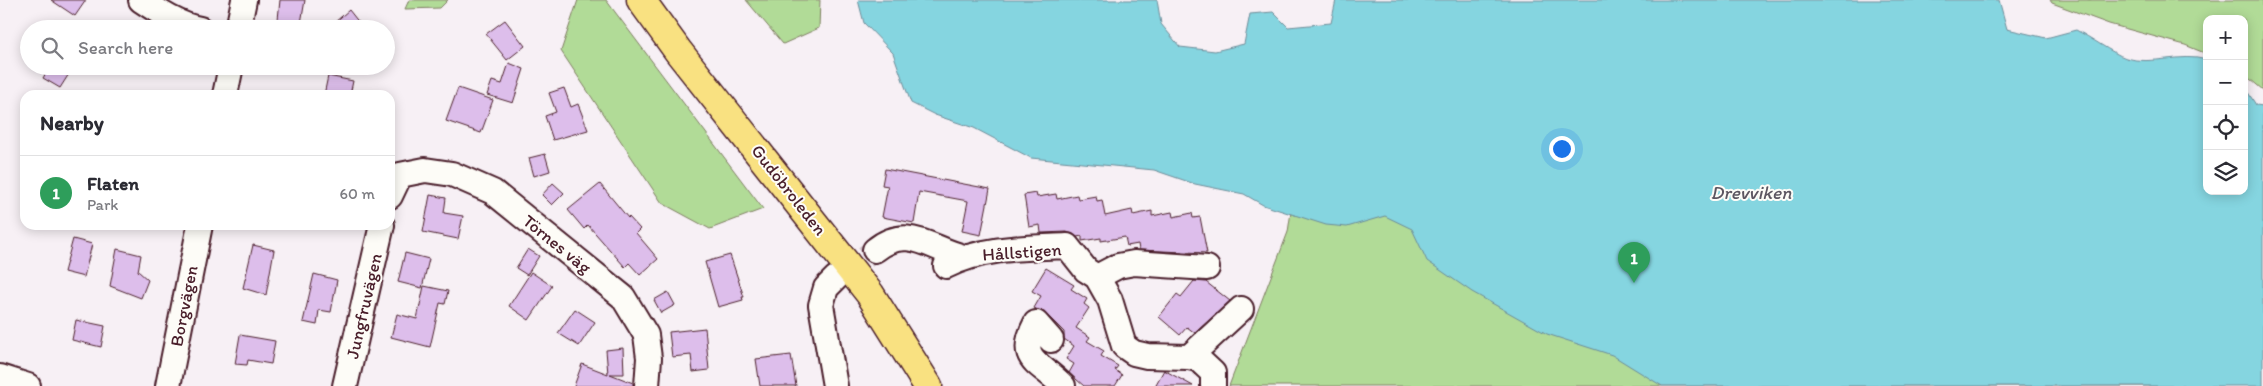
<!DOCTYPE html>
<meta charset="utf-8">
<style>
:root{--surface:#fff;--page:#f2f2f3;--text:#2b2b33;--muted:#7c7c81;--line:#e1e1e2;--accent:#db2777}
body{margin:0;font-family:Itim,sans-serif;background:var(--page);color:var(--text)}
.controls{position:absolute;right:15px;top:15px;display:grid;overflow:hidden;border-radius:10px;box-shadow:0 2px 12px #0003}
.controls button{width:45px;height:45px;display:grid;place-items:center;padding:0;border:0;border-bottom:1px solid var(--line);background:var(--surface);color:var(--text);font:25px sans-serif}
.you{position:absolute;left:1561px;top:148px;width:18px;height:18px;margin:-12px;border:4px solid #fff;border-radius:50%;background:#1a73e8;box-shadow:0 0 0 8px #1a73e833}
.badge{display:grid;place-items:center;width:32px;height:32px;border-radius:50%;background:var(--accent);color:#fff;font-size:16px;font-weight:700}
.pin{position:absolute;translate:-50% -41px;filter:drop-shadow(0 1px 2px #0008)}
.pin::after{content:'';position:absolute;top:26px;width:18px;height:15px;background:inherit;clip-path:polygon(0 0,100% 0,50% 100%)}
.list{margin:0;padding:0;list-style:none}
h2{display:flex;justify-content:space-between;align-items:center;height:65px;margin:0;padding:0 20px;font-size:21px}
h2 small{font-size:16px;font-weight:400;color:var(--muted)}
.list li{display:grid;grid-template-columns:32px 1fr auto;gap:15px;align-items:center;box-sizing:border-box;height:75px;padding:0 20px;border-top:1px solid var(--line)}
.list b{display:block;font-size:19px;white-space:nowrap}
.list p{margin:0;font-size:16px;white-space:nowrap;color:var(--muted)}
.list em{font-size:16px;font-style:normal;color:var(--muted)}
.icon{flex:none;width:28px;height:28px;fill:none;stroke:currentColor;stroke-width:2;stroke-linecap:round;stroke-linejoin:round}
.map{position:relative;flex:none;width:2263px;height:386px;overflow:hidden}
.search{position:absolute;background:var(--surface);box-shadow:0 2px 12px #0003;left:20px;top:20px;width:375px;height:55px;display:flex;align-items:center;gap:12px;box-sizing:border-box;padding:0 18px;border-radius:28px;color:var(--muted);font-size:19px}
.panel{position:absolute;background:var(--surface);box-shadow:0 2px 12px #0003;left:20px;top:90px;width:375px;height:140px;border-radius:15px}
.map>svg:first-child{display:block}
</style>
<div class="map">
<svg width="2263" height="386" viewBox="0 0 2263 386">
<rect width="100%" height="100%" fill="#f7f0f5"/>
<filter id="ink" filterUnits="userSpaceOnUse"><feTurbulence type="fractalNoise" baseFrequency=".02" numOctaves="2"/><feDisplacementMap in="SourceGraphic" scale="10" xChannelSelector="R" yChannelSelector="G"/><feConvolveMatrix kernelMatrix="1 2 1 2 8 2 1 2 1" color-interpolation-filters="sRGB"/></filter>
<g filter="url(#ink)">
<g fill="#b1db97" stroke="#7e7d61">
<path d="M 409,0 L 448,0 L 440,8 L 405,9 Z"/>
<path d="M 578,0 L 606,0 L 763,209 L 710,229 L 662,203 L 561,51 Z"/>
<path d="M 746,0 L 820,0 L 819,28 L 783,44 Z"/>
<path d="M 2050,0 L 2263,0 L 2263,90 L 2244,74 L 2244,19 L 2207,19 L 2207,54 L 2185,45 L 2109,24 L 2052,3 Z"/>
<path d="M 1306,110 L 2179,386 L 1229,386 L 1288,232 Z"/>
</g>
<path fill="#85d5e0" stroke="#6d8c98" d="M 858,0 L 1157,0 L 1161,24 L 1180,47 L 1215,51 L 1244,44 L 1250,14 L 1273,12 L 1288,27 L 1331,23 L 1336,0 L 1999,0 L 2007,29 L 2046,38 L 2076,30 C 2090,37 2112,53 2126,58 C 2152,66 2181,52 2207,60 L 2207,191 L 2244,191 L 2244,86 L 2256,105 L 2263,106 L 2263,386 L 1662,386 L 1612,355 L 1547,334 L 1472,292 L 1427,261 L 1412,229 L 1385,216 L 1347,227 L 1326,225 L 1263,205 L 1244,194 L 1195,184 L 1154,170 L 1031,158 L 974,128 L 935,115 L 911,103 L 893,53 L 864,23 Z"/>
<g fill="#ddbeeb" stroke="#4a1f2b">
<path d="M 51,0 L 86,0 L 75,16 Z"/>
<path d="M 280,0 L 305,0 L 300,29 L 277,29 Z"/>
<path d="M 349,10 L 364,29 L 327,29 Z"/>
<path d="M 505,20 L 525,46 L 507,60 L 486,34 Z"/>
<path d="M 509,63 L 524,69 L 513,103 L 487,95 L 492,81 L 502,84 Z"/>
<path d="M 50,66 L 74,66 L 60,88 L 43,78 Z"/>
<path d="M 328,76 L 353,81 L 350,95 L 324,95 Z"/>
<path d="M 458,88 L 493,100 L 481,133 L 446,121 Z"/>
<path d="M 564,88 L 571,107 L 578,104 L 588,130 L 553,140 L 545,116 L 556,112 L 549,93 Z"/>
<path d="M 545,154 L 550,171 L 534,176 L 529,158 Z"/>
<path d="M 885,169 L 990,189 L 981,235 L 962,231 L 968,201 L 919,192 L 914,223 L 882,217 L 888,186 L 882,185 Z"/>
<path d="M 553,183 L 564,193 L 552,205 L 542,195 Z"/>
<path d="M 600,184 L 628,218 L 629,217 L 640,229 L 636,233 L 658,259 L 640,275 L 629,263 L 625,267 L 588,225 L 584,229 L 568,210 Z"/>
<path d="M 1036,193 L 1037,197 L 1056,194 L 1057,199 L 1077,195 L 1078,199 L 1096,196 L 1097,201 L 1102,200 L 1105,216 L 1132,210 L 1133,215 L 1152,211 L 1152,216 L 1172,212 L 1173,217 L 1192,213 L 1193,218 L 1200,217 L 1207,253 L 1139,250 L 1138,244 L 1127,246 L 1125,237 L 1101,241 L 1101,238 L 1082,241 L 1082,236 L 1077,237 L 1067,232 L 1041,233 L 1040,225 L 1029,227 L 1024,195 Z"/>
<path d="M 430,195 L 446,198 L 444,213 L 463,216 L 458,239 L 423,232 Z"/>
<path d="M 73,239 L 92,244 L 84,277 L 64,272 Z"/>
<path d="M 253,245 L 274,250 L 266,295 L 243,288 Z"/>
<path d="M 117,249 L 141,255 L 138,271 L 148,280 L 141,298 L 110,286 Z"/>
<path d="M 528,249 L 539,256 L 527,275 L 516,268 Z"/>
<path d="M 405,253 L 429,259 L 422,288 L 398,282 Z"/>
<path d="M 730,255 L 744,297 L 742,297 L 743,300 L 718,307 L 705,262 Z"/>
<path d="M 1046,268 L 1074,285 L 1071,289 L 1087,299 L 1084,304 L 1089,308 L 1076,328 L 1090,337 L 1087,341 L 1104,351 L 1101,356 L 1118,366 L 1115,370 L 1122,375 L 1115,386 L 1084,386 L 1069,373 L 1074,364 L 1066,359 L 1074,346 L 1064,339 L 1064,332 L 1046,314 L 1034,308 L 1041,296 L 1032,291 Z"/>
<path d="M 531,272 L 552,286 L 529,320 L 509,306 Z"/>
<path d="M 314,274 L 337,280 L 331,312 L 319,310 L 317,325 L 303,322 Z"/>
<path d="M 1194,281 L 1206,282 L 1230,301 L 1195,333 L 1187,327 L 1180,335 L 1159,317 L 1177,294 L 1181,297 Z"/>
<path d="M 424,286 L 448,291 L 445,304 L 440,303 L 430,347 L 391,337 L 397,314 L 417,319 Z"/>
<path d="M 668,292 L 675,305 L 661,313 L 654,300 Z"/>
<path d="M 575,309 L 595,322 L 579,346 L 558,333 Z"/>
<path d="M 76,320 L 105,326 L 101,347 L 72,340 Z"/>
<path d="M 705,328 L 709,370 L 693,372 L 691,355 L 672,357 L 669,332 Z"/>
<path d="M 240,335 L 275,341 L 271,364 L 248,360 L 247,365 L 235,364 Z"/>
<path d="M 623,348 L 624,374 L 610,374 L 633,383 L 633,386 L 574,386 L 582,364 L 608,374 L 606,350 Z"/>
<path d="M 791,355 L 796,386 L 760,386 L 756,359 Z"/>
<path d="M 1164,370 L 1193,386 L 1155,386 Z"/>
</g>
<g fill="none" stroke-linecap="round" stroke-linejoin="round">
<path stroke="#d4c6cd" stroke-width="24" stroke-dasharray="24 12" stroke-linecap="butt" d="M 836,278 L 875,250"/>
<g stroke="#4a1f2b" stroke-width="28">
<g id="minor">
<path d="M 141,0 C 159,12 179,25 200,29"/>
<path d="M 238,29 L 244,0"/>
<path d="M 225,95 L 231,66"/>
<path d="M 390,196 L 400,175 L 425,170 L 452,174 L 493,192 L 623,297 L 646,335 L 649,358 L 647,386"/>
<path d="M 875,250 C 908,223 932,250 964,257"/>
<path d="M 946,266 C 984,247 1025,248 1067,246 L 1086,270 L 1097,277 L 1110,300 L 1124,346 L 1134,353 L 1147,356 L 1189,357 L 1198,359 L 1213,373 L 1213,386"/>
<path d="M 1097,277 L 1118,266 L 1134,263 L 1207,268"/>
<path d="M 1051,340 L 1036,323 C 1016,361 1039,361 1063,386"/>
<path d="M 1189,357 L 1241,309"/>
<path d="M 0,377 L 28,386"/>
<path d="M 168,386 L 200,225"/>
<path d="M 345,386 L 382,225"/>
<path d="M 835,386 L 821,305 L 826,288 L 836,278"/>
</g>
</g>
<g stroke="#4a1f2b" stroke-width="31">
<path id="major" d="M 641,0 L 678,51 L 870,294 L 928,386"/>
</g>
<use href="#minor" stroke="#fdfcf7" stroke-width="24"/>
<use href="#major" stroke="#f9e181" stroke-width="28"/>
</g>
</g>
<g text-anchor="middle" stroke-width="4" stroke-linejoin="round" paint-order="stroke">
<g font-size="18" fill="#4a1f2b" stroke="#fdfcf7">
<text transform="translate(789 190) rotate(52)" y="6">Gudöbroleden</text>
<text transform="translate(557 244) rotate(39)" y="6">Törnes väg</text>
<text transform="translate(1022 252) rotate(-4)" y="6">Hållstigen</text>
<text transform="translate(184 306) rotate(-79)" y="6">Borgvägen</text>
<text transform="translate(364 306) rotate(-77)" y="6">Jungfruvägen</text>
</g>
<g font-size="19" font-style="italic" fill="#5c5661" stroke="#fdfcf7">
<text x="1751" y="199">Drevviken</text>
</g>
</g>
</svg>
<div class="controls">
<button>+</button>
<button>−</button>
<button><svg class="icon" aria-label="locate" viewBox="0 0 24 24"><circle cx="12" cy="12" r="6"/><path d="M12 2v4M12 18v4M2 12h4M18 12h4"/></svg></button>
<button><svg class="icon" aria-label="layers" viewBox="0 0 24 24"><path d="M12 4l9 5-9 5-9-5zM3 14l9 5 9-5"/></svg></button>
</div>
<div class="you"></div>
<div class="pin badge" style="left:1634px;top:283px;background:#2e9e5b">1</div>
<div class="search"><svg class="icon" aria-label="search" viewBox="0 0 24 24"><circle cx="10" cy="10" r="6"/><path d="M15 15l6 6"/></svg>Search here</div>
<section class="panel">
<h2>Nearby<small></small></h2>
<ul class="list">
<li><span class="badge" style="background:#2e9e5b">1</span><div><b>Flaten</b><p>Park</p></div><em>60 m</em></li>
</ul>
</section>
</div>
